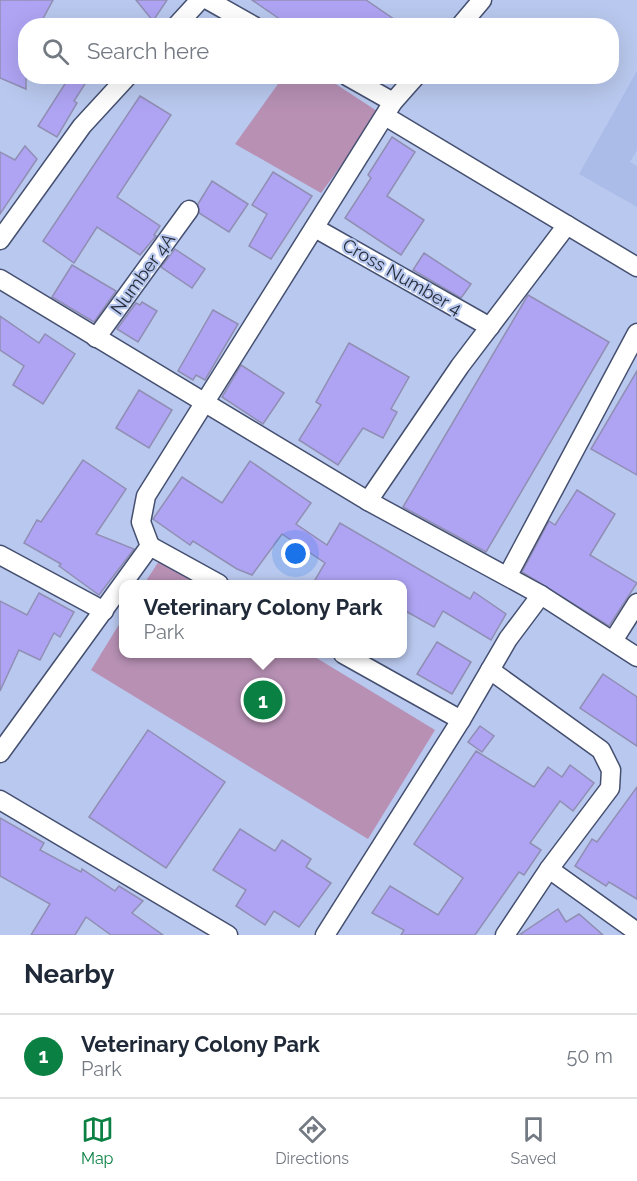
<!DOCTYPE html>
<style>
:root{--surface:#fff;--page:#f2f2f3;--text:#1f2937;--muted:#747a83;--line:#e0e1e3;--accent:#0b8043}
body{margin:0;font-family:Raleway,sans-serif;background:var(--page);color:var(--text)}
.you{position:absolute;left:296px;top:554px;width:21px;height:21px;margin:-15px;border:4px solid #fff;border-radius:50%;background:#1a73e8;box-shadow:0 0 0 9px #1a73e833}
.badge{display:grid;place-items:center;width:39px;height:39px;border-radius:50%;background:var(--accent);color:#fff;font-size:20px;font-weight:700}
.pin{position:absolute;translate:-50% -50%;border:3px solid #fff;box-shadow:0 2px 6px #0006}
.popup{position:absolute;left:119px;top:580px;width:288px;height:78px;box-sizing:border-box;display:grid;place-content:center;border-radius:12px;background:var(--surface);filter:drop-shadow(0 2px 4px #0005);font-size:20px;white-space:nowrap;color:var(--muted)}
.popup b{font-size:22px;color:var(--text)}
.popup::after{content:'';position:absolute;left:50%;top:100%;margin-left:-12px;border:12px solid transparent;border-top-color:var(--surface)}
.list{margin:0;padding:0;list-style:none}
h2{display:flex;justify-content:space-between;align-items:center;height:78px;margin:0;padding:0 24px;font-size:26px}
h2 small{font-size:20px;font-weight:400;color:var(--muted)}
.list li{display:grid;grid-template-columns:39px 1fr auto;gap:18px;align-items:center;box-sizing:border-box;height:84px;padding:0 24px;border-top:2px solid var(--line)}
.list b{display:block;font-size:22px;white-space:nowrap}
.list p{margin:0;font-size:20px;white-space:nowrap;color:var(--muted)}
.list em{font-size:20px;font-style:normal;color:var(--muted)}
.icon{flex:none;width:33px;height:33px;fill:none;stroke:currentColor;stroke-width:2;stroke-linecap:round;stroke-linejoin:round}
.map{position:relative;flex:none;width:637px;height:935px;overflow:hidden}
.search{position:absolute;background:var(--surface);box-shadow:0 6px 24px #0002;left:18px;right:18px;top:18px;height:66px;display:flex;align-items:center;gap:15px;box-sizing:border-box;padding:0 21px;border-radius:24px;color:var(--muted);font-size:22px}
.sheet{height:162px;background:var(--surface)}
nav{display:flex;justify-content:space-around;align-items:center;box-sizing:border-box;height:84px;border-top:2px solid var(--line);background:var(--surface);font-size:16px;color:var(--muted)}
nav a{display:grid;justify-items:center;gap:3px}
nav .on{color:var(--accent)}
.map>svg:first-child{display:block}
</style>
<div class="map">
<svg width="637" height="935" viewBox="0 0 637 935">
<rect width="100%" height="100%" fill="#b9c8ee"/>
<path fill="#abbce8" d="M 637,71 L 637,150 L 630,162 L 637,166 L 637,207 L 579,174 Z"/>
<g fill="#b790b4">
<path d="M 283,77 L 325,77 L 380,113 L 321,193 L 235,144 Z"/>
<path d="M 159,561 L 197,584 L 144,584 Z"/>
<path d="M 123,618 L 124,654 L 310,654 L 435,730 L 368,839 L 91,670 Z"/>
</g>
<g fill="#aea4f3" stroke="#918eb4" stroke-width="1.5">
<path d="M 0,0 L 53,0 L 39,26 L 26,26 L 26,89 L 0,78 Z"/>
<path d="M 136,0 L 167,0 L 153,21 Z"/>
<path d="M 252,0 L 366,0 L 404,26 L 290,26 Z"/>
<path d="M 70,76 L 90,76 L 74,101 L 77,103 L 57,137 L 38,126 Z"/>
<path d="M 140,96 L 171,115 L 117,197 L 160,226 L 154,235 L 156,236 L 140,255 L 97,227 L 74,263 L 43,241 Z"/>
<path d="M 392,137 L 415,152 L 387,196 L 424,220 L 401,255 L 345,218 L 371,178 L 368,175 Z"/>
<path d="M 25,146 L 37,159 L 0,214 L 0,152 L 15,160 Z"/>
<path d="M 273,172 L 312,196 L 271,259 L 249,246 L 267,214 L 252,205 Z"/>
<path d="M 212,181 L 248,204 L 229,232 L 199,213 L 198,204 Z"/>
<path d="M 175,249 L 205,269 L 192,288 L 161,267 Z"/>
<path d="M 424,253 L 471,284 L 461,298 L 413,270 Z"/>
<path d="M 72,265 L 116,291 L 94,322 L 52,297 Z"/>
<path d="M 528,295 L 609,342 L 486,552 L 403,507 Z"/>
<path d="M 142,302 L 157,311 L 138,342 L 117,329 L 136,303 L 140,305 Z"/>
<path d="M 213,310 L 238,324 L 205,380 L 196,375 L 193,380 L 178,371 Z"/>
<path d="M 0,316 L 39,343 L 45,334 L 75,354 L 43,404 L 13,385 L 24,366 L 0,350 Z"/>
<path d="M 349,343 L 409,377 L 391,409 L 397,412 L 383,438 L 363,428 L 338,465 L 299,440 L 321,405 L 316,402 Z"/>
<path d="M 241,365 L 284,393 L 263,424 L 222,397 Z"/>
<path d="M 637,371 L 637,475 L 591,449 Z"/>
<path d="M 139,390 L 172,410 L 149,448 L 116,428 Z"/>
<path d="M 83,460 L 126,489 L 96,534 L 134,549 L 99,595 L 59,566 L 61,564 L 24,543 L 37,520 L 41,522 Z"/>
<path d="M 250,461 L 311,503 L 296,524 L 327,545 L 340,523 L 470,599 L 474,592 L 506,614 L 491,640 L 443,611 L 434,627 L 402,609 L 402,585 L 312,585 L 325,563 L 282,534 L 252,575 L 237,569 L 193,541 L 190,545 L 153,519 L 182,477 L 222,503 Z"/>
<path d="M 577,490 L 615,514 L 590,555 L 637,583 L 609,626 L 522,572 L 549,521 L 555,525 Z"/>
<path d="M 39,593 L 74,612 L 60,637 L 54,633 L 40,660 L 19,650 L 0,691 L 0,601 L 27,615 Z"/>
<path d="M 437,642 L 471,662 L 452,694 L 417,674 Z"/>
<path d="M 603,674 L 637,697 L 637,746 L 580,708 Z"/>
<path d="M 480,726 L 494,736 L 482,752 L 468,742 Z"/>
<path d="M 148,730 L 225,782 L 166,868 L 89,817 Z"/>
<path d="M 476,751 L 534,787 L 548,767 L 562,777 L 570,765 L 594,783 L 573,811 L 560,801 L 530,843 L 541,850 L 524,875 L 519,872 L 475,935 L 401,935 L 404,930 L 372,913 L 390,886 L 438,915 L 463,878 L 414,844 Z"/>
<path d="M 637,787 L 637,899 L 609,882 L 606,886 L 575,866 L 592,839 L 597,842 Z"/>
<path d="M 0,818 L 44,843 L 40,850 L 81,872 L 82,869 L 115,891 L 119,886 L 143,901 L 132,913 L 163,935 L 111,935 L 86,917 L 75,935 L 31,935 L 50,904 L 0,876 Z"/>
<path d="M 240,829 L 275,851 L 282,840 L 311,859 L 306,867 L 331,883 L 299,927 L 274,911 L 265,925 L 236,906 L 246,890 L 213,870 Z"/>
<path d="M 558,909 L 566,922 L 579,914 L 603,935 L 519,935 Z"/>
</g>
<g fill="none" stroke-linecap="round" stroke-linejoin="round">
<g stroke="#455070" stroke-width="21">
<g id="minor">
<path d="M 208,0 L 254,26"/>
<path d="M 176,26 L 200,0"/>
<path d="M 460,26 L 482,0"/>
<path d="M 347,76 L 393,102"/>
<path d="M 385,116 L 637,267"/>
<path d="M 315,228 L 490,327"/>
<path d="M 0,240 L 82,126 L 128,76"/>
<path d="M 0,279 L 368,501 L 541,595 L 637,657"/>
<path d="M 96,338 L 189,210"/>
<path d="M 368,501 L 460,366 L 567,225"/>
<path d="M 150,546 L 219,584"/>
<path d="M 0,555 L 104,611"/>
<path d="M 508,575 L 637,333"/>
<path d="M 613,641 L 637,603"/>
<path d="M 343,654 L 461,720"/>
<path d="M 490,670 L 601,750 L 611,770 L 610,788 L 549,869 L 505,935"/>
<path d="M 0,753 L 150,546 L 141,522 L 146,496 L 393,102 L 416,76"/>
<path d="M 0,800 L 228,935"/>
<path d="M 549,869 L 637,932"/>
<path d="M 325,935 L 461,720 L 508,639 L 541,595"/>
</g>
</g>
<use href="#minor" stroke="#fff" stroke-width="18"/>
</g>
<g text-anchor="middle" stroke-width="4.5" stroke-linejoin="round" paint-order="stroke">
<g font-size="18" fill="#272d3b" stroke="#b9c8ee">
<text transform="translate(143 274) rotate(-54)" y="6">Number 4A</text>
<text transform="translate(402 277) rotate(30)" y="6">Cross Number 4</text>
</g>
</g>
</svg>
<div class="you"></div>
<div class="pin badge" style="left:263px;top:700px">1</div>
<div class="popup"><b>Veterinary Colony Park</b>Park</div>
<div class="search"><svg class="icon" aria-label="search" viewBox="0 0 24 24"><circle cx="10" cy="10" r="6"/><path d="M15 15l6 6"/></svg>Search here</div>
</div>
<section class="sheet">
<h2>Nearby<small></small></h2>
<ul class="list">
<li><span class="badge">1</span><div><b>Veterinary Colony Park</b><p>Park</p></div><em>50 m</em></li>
</ul>
</section>
<nav>
<a class="on"><svg class="icon" aria-label="map" viewBox="0 0 24 24"><path d="M3 6l6-2 6 2 6-2v14l-6 2-6-2-6 2zM9 4v14M15 6v14"/></svg>Map</a>
<a><svg class="icon" aria-label="directions" viewBox="0 0 24 24"><path d="M12 3l9 9-9 9-9-9zM9 14v-3h6M13 9l2 2-2 2"/></svg>Directions</a>
<a><svg class="icon" aria-label="saved" viewBox="0 0 24 24"><path d="M7 4h10v16l-5-4-5 4z"/></svg>Saved</a>
</nav>
